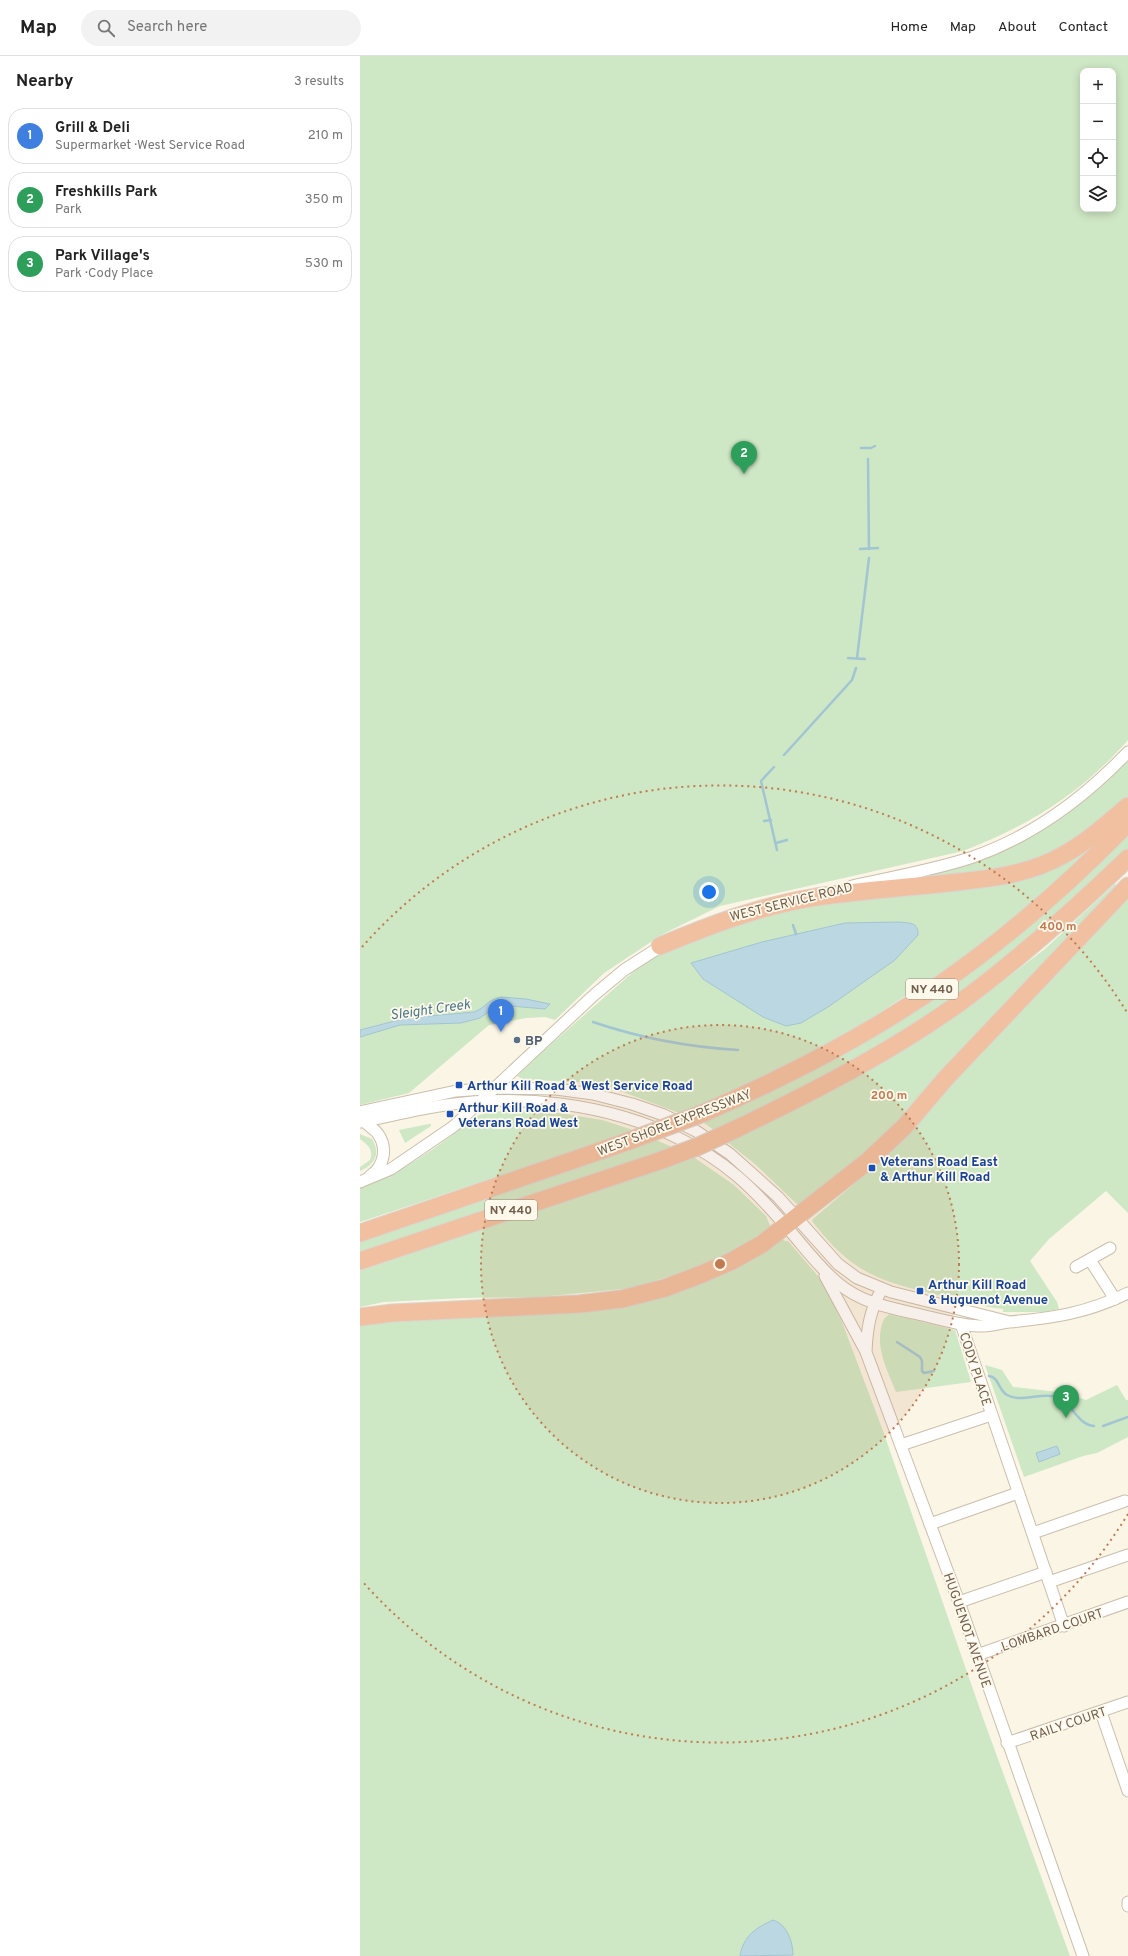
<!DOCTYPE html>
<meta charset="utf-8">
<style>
:root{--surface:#fff;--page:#f2f2f2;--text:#222;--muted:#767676;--line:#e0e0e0;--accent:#ea580c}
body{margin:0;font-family:Overpass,sans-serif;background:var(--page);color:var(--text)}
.controls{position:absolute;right:12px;top:12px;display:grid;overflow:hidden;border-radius:8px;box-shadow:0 2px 10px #0003}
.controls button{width:36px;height:36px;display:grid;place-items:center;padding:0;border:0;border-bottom:1px solid var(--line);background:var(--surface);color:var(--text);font:20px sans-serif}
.you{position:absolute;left:349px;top:836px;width:14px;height:14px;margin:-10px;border:3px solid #fff;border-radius:50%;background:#1a73e8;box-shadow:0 0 0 6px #1a73e833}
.badge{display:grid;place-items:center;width:26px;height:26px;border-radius:50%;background:var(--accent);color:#fff;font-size:13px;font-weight:700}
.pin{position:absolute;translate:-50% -33px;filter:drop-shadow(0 1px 2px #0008)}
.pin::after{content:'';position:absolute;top:21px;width:14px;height:12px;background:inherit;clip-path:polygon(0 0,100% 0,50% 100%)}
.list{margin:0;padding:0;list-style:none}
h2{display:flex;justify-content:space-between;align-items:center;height:52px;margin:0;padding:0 16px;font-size:17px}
h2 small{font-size:13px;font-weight:400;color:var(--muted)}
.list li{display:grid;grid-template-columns:26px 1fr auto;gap:12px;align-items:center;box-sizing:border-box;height:56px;margin:0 8px 8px;padding:0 8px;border:1px solid var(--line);border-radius:16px}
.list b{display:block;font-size:15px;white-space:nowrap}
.list p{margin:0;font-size:13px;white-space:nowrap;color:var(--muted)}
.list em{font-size:13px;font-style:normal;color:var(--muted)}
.icon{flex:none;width:22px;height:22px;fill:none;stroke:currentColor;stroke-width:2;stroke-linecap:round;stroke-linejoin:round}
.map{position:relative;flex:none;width:768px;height:1900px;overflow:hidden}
header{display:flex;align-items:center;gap:24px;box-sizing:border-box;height:56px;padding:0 20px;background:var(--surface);border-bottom:1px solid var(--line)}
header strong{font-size:19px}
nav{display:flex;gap:22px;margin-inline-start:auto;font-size:14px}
.search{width:280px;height:36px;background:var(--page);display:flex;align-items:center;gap:10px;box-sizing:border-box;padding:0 14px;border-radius:22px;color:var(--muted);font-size:15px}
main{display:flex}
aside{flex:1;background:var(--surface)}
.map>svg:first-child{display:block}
</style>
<header>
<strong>Map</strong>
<div class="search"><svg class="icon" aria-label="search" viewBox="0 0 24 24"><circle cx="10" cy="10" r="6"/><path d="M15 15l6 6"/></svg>Search here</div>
<nav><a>Home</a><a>Map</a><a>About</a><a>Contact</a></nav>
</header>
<main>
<aside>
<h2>Nearby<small>3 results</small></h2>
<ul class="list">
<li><span class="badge" style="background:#3f7fe0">1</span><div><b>Grill &amp; Deli</b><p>Supermarket · West Service Road</p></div><em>210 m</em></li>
<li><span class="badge" style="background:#2e9e5b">2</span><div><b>Freshkills Park</b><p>Park</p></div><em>350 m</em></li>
<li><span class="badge" style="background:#2e9e5b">3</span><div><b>Park Village's</b><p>Park · Cody Place</p></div><em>530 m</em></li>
</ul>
</aside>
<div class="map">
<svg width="768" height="1900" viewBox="0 0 768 1900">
<rect width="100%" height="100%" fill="#faf5e5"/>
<g fill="#cee7c4" fill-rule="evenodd">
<path d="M 0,0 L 768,0 L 768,684 C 722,737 668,770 603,795 L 360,850 L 303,878 L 244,917 L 195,964 L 185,961 L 166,962 L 129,969 L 49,1037 L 0,1049 ZM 723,15 L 753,15 L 753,153 L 723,153 Z"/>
<path d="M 768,703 L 768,740 L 718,783 L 671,809 L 524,830 L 650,790 L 703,761 L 740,732 Z"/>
<path d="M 768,777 L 768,796 L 620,926 L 538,981 L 460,1027 L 354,1074 L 341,1065 L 533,968 Z"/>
<path d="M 737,786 L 729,795 L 660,857 L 596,907 L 510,963 L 439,1006 L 322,1058 L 263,1036 L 228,1027 L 162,1023 L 157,1020 L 181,997 L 289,902 L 362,869 L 423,853 L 584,831 Z"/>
<path d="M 755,828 L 759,830 L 535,1068 L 493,1107 L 440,1151 L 395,1108 L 367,1086 L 487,1027 L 557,985 L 623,940 L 685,893 Z"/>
<path d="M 768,836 L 768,1157 L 746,1135 L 689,1183 L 670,1205 L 697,1246 L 699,1253 L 684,1256 L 643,1256 L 643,1253 C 622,1251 602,1245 583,1240 C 519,1225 494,1219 452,1165 L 453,1163 L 516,1109 Z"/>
<path d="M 145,1055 L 200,1057 L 242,1064 L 276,1075 L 0,1166 L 0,1131 C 35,1119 67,1099 96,1076 C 105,1069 112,1059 124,1058 L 126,1056 Z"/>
<path d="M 69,1068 L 71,1068 L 71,1070 L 45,1087 L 39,1074 Z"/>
<path d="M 0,1078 L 12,1083 C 21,1097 15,1109 0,1115 L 0,1111 L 10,1104 C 14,1094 8,1089 0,1083 Z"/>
<path d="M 296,1084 L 312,1091 L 0,1199 L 0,1183 Z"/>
<path d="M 332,1100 L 374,1129 L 406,1160 L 411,1172 L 361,1203 L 274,1232 L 178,1241 L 103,1242 L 24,1246 L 0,1251 L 0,1215 Z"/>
<path d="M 423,1183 L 425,1185 L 428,1185 L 463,1226 L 482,1266 L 523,1375 L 623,1662 L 710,1900 L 0,1900 L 0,1265 L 277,1246 L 325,1234 L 377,1213 Z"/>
<path d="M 529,1258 L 595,1274 L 611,1326 L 536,1336 C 527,1313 514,1290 523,1265 C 525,1261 527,1261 529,1258 Z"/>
<path d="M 625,1309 L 642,1314 L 653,1331 C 678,1334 702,1335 726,1344 L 757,1329 L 766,1344 L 768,1344 L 768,1381 L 737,1397 L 723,1400 L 664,1421 Z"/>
</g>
<g fill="#bbd7e2" stroke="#a2c5d3">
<path d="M 538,866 C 549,867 559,866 558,879 L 535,904 L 468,951 L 441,967 L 426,970 L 403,961 L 343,923 L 331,907 L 402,886 L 485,867 Z"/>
<path d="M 141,941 L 166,943 L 190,948 L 185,953 L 138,949 L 120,962 L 101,967 L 40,969 L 0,981 L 0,974 L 46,962 L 114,956 C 127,951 125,945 141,941 Z"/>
<path d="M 697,1390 L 700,1398 L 679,1406 L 676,1397 Z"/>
<path d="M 413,1864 C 427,1868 433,1886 433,1899 L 380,1900 C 383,1881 395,1872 413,1864 Z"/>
</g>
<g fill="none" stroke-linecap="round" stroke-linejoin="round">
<g stroke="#a2c5d3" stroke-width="2.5">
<path d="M 501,392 L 511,392 L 515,390"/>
<path d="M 508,403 L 509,493"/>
<path d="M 500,493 L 518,492"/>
<path d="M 488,602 L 505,603"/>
<path d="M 497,602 L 509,502"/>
<path d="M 424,699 L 492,624 L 496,612"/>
<path d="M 414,711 L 401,725 L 417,794"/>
<path d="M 404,765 L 411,764"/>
<path d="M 416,787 L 427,784"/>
<path d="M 433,869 L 436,878"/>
<path d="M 233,966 C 280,982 328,991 378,994"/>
<path d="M 537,1286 L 560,1301 L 562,1305 L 562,1315 L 564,1317 L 574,1315"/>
<path d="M 629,1320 C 639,1321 638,1334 647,1339 C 662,1347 681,1336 696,1341 C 713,1347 716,1368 734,1370"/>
<path d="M 743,1370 L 768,1361"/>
</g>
<g stroke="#cbbeac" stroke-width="13">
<g id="minor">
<path d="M 492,830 C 532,821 574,814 613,801 C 673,780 725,741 768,696"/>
<path d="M 0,1056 L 96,1035 L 136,1032 L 196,1033 L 233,1038 L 272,1048 L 304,1059 L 336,1075 L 370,1098 L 418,1141 L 478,1208 L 497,1222 L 531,1236 L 646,1265"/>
<path d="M 4,1065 C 8,1070 15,1073 18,1078 C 28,1092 24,1111 10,1120"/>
<path d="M 0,1066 C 26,1061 53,1054 79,1050 C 159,1037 247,1047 320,1083 C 365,1105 392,1131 424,1168 C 442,1188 458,1211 479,1228 C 501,1246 526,1251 553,1257 C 576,1262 600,1270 624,1270 C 633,1270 641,1267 649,1266 C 694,1262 727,1257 768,1237"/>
<path d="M 0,1126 L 31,1113 L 94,1070 L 234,939 L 264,914 L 306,887"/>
<path d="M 730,1204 L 755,1243"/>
<path d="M 716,1211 L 750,1192"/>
<path d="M 465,1220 L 505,1294"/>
<path d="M 522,1233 C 510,1254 507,1272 506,1296 L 599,1546 L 723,1900"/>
<path d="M 601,1268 L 704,1570"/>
<path d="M 541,1389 L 631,1359"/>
<path d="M 570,1468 L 658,1437"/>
<path d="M 673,1477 L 765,1445"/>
<path d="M 689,1526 L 768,1499"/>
<path d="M 599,1546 L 686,1516"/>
<path d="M 617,1599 L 768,1546"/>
<path d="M 741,1656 L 768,1735"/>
<path d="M 647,1687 L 768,1646"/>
<path d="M 768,1846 L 768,1850"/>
</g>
</g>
<g stroke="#dad5d0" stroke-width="19">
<g id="highway">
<path d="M 300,890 C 348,870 397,851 450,842 C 495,835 542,832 588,827 C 627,823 669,819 703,799 C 727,786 747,768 768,750"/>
<path d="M 346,1056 C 428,1020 509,979 582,927 C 649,880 711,826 768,767"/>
<path d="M 376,1073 C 453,1036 529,997 598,948 C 658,904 714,854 768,802"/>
<path d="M 0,1177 L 269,1085"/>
<path d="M 0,1205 L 302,1104"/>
<path d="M 0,1261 L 32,1257 L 219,1248 L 262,1243 L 305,1232 L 342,1218 L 372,1205 L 402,1188 L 508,1105 L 545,1070 L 586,1022 L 768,830"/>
</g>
</g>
<use href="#minor" stroke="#fff" stroke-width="11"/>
<use href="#highway" stroke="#f0c0a0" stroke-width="17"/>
<g stroke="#dad5d0" stroke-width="19" stroke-linecap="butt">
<g id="highway-bridge">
<path d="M 269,1085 L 346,1056"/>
<path d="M 302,1104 L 339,1090 L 376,1073"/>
</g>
</g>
<use href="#highway-bridge" stroke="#f0c0a0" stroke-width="17"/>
</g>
<circle cx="360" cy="1208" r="239" fill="#c17a51" fill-opacity=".12"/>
<g fill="none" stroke="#c17a51" stroke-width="2" stroke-dasharray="2 4">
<circle cx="360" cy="1208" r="239"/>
<path d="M768 1458A478 478 0 0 1 2 1525M2 891A478 478 0 0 1 768 958"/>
</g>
<circle fill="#5c6f8a" stroke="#fef9eb" stroke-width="1.5" cx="157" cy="984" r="4"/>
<g fill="#1a4fb4" stroke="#fef9eb" stroke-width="1.5">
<rect x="95" y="1025" width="8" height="8" rx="2"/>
<rect x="86" y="1054" width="8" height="8" rx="2"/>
<rect x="508" y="1108" width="8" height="8" rx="2"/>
<rect x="556" y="1231" width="8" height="8" rx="2"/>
</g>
<g text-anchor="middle" stroke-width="3.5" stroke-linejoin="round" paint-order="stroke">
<g fill="#fef9eb" stroke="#9b8c7c" stroke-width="1">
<rect x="546" y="923" width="52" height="20" rx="3"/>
<rect x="125" y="1144" width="52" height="20" rx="3"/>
</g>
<g font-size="12" font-weight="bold" fill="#715e4c">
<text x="572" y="937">NY 440</text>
<text x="151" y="1158">NY 440</text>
</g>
<g font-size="13" fill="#715e4c" stroke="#fef9eb">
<text transform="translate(431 845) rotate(-14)" y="5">WEST SERVICE ROAD</text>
<text transform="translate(314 1066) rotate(-21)" y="5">WEST SHORE EXPRESSWAY</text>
<text transform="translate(616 1313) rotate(72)" y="5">CODY PLACE</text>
<text transform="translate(692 1573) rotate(-19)" y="5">LOMBARD COURT</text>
<text transform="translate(608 1574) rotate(71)" y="5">HUGUENOT AVENUE</text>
<text transform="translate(708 1667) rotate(-19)" y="5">RAILY COURT</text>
</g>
<g font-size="13" font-weight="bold" fill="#4e5e75" stroke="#fef9eb" text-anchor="start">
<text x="165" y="989">BP</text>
</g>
<g font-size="13" font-weight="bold" fill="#164399" stroke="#fef9eb" text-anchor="start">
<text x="107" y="1034">Arthur Kill Road &amp; West Service Road</text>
<text x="98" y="1056">Arthur Kill Road &amp;<tspan x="98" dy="15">Veterans Road West</tspan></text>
<text x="520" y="1110">Veterans Road East<tspan x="520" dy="15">&amp; Arthur Kill Road</tspan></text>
<text x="568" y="1233">Arthur Kill Road<tspan x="568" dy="15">&amp; Huguenot Avenue</tspan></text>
</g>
<g font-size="14" font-style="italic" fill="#4b778a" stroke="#fef9eb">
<text transform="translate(70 953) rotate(-8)" y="5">Sleight Creek</text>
</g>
</g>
<circle cx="360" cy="1208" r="6" fill="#c17a51" stroke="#fef9eb" stroke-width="2"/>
<g font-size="12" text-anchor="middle" font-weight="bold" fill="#c17a51" stroke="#fef9eb" stroke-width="3.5" stroke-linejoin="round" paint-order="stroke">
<text x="698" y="874">400 m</text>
<text x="529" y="1043">200 m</text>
</g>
</svg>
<div class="controls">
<button>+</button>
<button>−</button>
<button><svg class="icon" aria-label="locate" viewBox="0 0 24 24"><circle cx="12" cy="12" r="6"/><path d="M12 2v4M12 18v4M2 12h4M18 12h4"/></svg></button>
<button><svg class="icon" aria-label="layers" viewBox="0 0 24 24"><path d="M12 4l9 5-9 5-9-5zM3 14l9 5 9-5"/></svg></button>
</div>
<div class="you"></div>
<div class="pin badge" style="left:141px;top:976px;background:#3f7fe0">1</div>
<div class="pin badge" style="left:384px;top:418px;background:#2e9e5b">2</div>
<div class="pin badge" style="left:706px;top:1362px;background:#2e9e5b">3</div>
</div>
</main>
